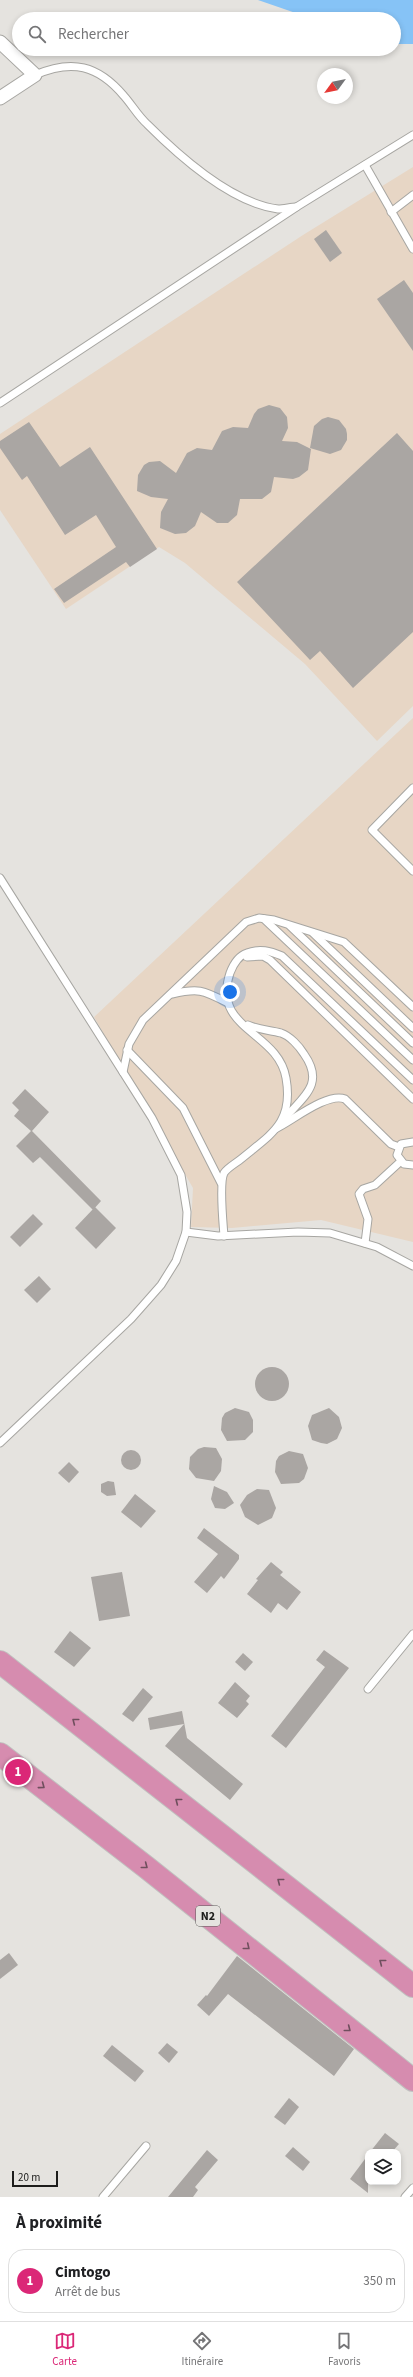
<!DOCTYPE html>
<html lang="fr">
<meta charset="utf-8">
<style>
:root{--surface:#fff;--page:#f6f6f6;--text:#202124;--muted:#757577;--line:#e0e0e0;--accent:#db2777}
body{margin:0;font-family:"Source Sans 3",sans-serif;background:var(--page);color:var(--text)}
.controls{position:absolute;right:12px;bottom:12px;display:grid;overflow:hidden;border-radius:8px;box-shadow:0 2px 6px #0003}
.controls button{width:36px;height:36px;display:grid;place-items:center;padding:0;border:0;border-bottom:1px solid var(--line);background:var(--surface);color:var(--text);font:20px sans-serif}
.compass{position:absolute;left:317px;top:68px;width:36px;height:36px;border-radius:50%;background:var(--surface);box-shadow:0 2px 6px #0003;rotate:237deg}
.scale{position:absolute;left:12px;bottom:10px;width:46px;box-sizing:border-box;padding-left:4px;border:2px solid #1d1d1b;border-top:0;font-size:11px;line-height:14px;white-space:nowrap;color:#1d1d1b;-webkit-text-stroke:3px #e5e3df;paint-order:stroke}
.you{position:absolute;left:230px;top:992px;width:14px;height:14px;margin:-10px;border:3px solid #fff;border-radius:50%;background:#1a73e8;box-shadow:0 0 0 6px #1a73e833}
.badge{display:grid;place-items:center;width:26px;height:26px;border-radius:50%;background:var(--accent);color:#fff;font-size:13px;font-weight:700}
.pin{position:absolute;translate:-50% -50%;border:2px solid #fff;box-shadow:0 1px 4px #0006}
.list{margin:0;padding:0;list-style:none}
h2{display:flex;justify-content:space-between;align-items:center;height:52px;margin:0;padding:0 16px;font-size:17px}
h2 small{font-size:13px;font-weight:400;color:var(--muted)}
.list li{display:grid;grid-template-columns:26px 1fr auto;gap:12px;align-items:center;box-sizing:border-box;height:64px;margin:0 8px 8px;padding:0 8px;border:1px solid var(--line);border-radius:16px}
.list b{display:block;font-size:15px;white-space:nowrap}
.list p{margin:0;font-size:13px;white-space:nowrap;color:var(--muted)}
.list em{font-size:13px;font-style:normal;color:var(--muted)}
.icon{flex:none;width:22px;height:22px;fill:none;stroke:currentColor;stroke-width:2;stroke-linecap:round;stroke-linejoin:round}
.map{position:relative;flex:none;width:413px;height:2197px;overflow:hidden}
.search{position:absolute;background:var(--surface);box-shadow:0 2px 6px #0003;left:12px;right:12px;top:12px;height:44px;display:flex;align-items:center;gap:10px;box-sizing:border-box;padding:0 14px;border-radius:22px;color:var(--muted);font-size:15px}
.sheet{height:124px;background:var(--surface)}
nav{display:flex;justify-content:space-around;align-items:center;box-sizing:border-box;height:56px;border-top:1px solid var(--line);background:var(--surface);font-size:11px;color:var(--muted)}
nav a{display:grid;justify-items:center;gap:2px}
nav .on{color:var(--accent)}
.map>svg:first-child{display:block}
</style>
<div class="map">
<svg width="413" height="2197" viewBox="0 0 413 2197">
<rect width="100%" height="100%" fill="#e5e3df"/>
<g fill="#e7d6c5">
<path d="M 413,167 L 413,706 L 377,741 L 305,664 L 185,563 L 159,547 L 66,609 L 0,510 L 0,434 L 303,235 Z"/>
<path d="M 413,718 L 413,1242 L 321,1220 L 232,1228 L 191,1227 L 193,1188 L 94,1017 Z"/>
</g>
<path fill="#86c3f6" d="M 258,0 L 413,0 L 413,44 L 394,44 L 394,19 L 313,19 Z"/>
<g fill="#aaa6a3">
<path d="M 326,230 L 342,253 L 330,262 L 314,239 Z"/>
<path d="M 404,280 L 413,293 L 413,351 L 377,299 Z"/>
<path d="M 269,405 L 280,408 L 287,417 L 288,428 L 282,441 L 297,442 L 311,449 L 308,470 L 299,477 L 293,479 L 274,477 L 271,492 L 262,499 L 240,499 L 237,515 L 228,523 L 217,523 L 201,512 L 195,526 L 186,533 L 175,534 L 160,528 L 161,512 L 168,499 L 151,497 L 137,491 L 138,475 L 144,465 L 149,462 L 160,461 L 176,473 L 187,453 L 197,448 L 212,450 L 222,431 L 233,427 L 248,428 L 254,414 L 258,409 Z"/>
<path d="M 328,417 L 339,420 L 346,429 L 347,434 L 347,440 L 341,450 L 330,454 L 310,448 L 314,426 L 322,419 Z"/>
<path d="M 29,422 L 60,467 L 90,447 L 157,549 L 130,567 L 126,562 L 64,603 L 54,589 L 116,547 L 96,515 L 65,535 L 27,476 L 22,480 L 0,448 L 0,441 Z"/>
<path d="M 397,433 L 413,451 L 413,632 L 353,688 L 320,651 L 310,660 L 237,582 Z"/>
<path d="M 25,1089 L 49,1112 L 32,1131 L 101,1201 L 93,1210 L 40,1157 L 33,1163 L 16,1146 L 31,1131 L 14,1116 L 19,1110 L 12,1103 Z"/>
<path d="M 95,1207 L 116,1228 L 96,1249 L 75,1228 Z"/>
<path d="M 33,1214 L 43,1224 L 20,1247 L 10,1237 Z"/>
<path d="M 39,1276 L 51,1289 L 37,1303 L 24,1290 Z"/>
<circle cx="272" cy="1384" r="17"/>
<path d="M 235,1408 L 249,1412 L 253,1420 L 253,1432 L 245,1440 L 227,1441 L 221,1430 L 222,1418 L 225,1413 Z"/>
<path d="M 329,1408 L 339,1417 L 342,1428 L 337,1439 L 327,1444 L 321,1443 L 312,1440 L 308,1426 L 312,1415 Z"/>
<path d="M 204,1447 L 216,1448 L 222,1459 L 221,1471 L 214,1481 L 196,1478 L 189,1469 L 190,1457 L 198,1449 Z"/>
<circle cx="131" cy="1460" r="10"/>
<path d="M 289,1451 L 303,1454 L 308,1468 L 304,1479 L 299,1483 L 281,1484 L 275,1472 L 276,1461 L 279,1456 Z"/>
<path d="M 69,1462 L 79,1472 L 69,1483 L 58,1473 Z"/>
<path d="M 108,1481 L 114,1482 L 116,1495 L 107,1496 L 101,1492 L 101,1484 Z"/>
<path d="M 214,1486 L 227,1492 L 234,1503 L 225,1509 L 215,1508 L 211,1499 Z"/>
<path d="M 257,1489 L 269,1490 L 276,1508 L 272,1518 L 258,1525 L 245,1517 L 240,1505 L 247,1495 Z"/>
<path d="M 135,1494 L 156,1511 L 141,1528 L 121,1512 Z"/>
<path d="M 204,1528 L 239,1555 L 239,1559 L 224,1579 L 221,1576 L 207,1593 L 194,1582 L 218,1554 L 197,1538 Z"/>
<path d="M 271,1562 L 283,1572 L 280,1575 L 301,1592 L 287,1610 L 278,1603 L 271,1613 L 247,1594 L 258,1580 L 256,1579 Z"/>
<path d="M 122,1572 L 130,1616 L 99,1621 L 91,1577 Z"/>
<path d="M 70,1631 L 91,1648 L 74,1667 L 54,1652 Z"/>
<path d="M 324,1650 L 349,1668 L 286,1748 L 271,1736 L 325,1667 L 316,1660 Z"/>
<path d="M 243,1653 L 253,1662 L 245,1671 L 235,1662 Z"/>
<path d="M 235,1682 L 250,1696 L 246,1701 L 249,1704 L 237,1718 L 218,1703 Z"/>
<path d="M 143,1688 L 153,1697 L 133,1722 L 122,1714 Z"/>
<path d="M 182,1711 L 187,1738 L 243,1784 L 230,1800 L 165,1746 L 184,1724 L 150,1730 L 148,1718 Z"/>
<path d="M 9,1953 L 18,1965 L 0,1979 L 0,1960 Z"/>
<path d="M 237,1956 L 354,2049 L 334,2076 L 228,1994 L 209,2016 L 197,2005 L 206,1995 L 207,1996 Z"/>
<path d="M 167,2043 L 178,2052 L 169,2063 L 158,2053 Z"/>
<path d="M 112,2045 L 144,2071 L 135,2082 L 103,2056 Z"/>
<path d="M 289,2098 L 299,2107 L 285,2125 L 274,2117 Z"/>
<path d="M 385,2133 L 399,2144 L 392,2152 L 370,2152 Z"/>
<path d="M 293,2147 L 310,2162 L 303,2171 L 285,2156 Z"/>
<path d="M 207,2150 L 218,2160 L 195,2187 L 198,2190 L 193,2197 L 168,2197 Z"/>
<path d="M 368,2155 L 368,2193 L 350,2179 Z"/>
</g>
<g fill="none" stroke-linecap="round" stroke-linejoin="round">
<g stroke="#a7a6a2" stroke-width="9">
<g id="service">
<path d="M 35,75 C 72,59 98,65 124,96 C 132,105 138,116 147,124 C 180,157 231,203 278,209 C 284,209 291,207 296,207"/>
<path d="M 365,165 L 413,249"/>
<path d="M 391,212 L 413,195"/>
<path d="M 0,403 L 298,206 L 413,135"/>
<path d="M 413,788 L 372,830 L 413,871"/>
<path d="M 0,878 L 152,1118 L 181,1175 L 187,1212 L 186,1232 L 176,1261 L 161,1285 L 131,1319 L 0,1443"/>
<path d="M 264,919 L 413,1060"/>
<path d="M 290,926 L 413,1043"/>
<path d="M 313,933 L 413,1028"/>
<path d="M 247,957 L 263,956 L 270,960 L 413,1099"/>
<path d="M 172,994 C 198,988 203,990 226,1002"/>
<path d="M 248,1025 C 259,1030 270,1030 281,1033 C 290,1036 299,1046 304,1054 C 325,1084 304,1096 284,1119"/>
<path d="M 127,1050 L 183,1108 L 221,1183"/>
<path d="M 123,1072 L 129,1044 L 143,1020 L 246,922 L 259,918 L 274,920 L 344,942 L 413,1007"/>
<path d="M 277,1128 C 293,1120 328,1092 345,1099 L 391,1144 L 399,1147"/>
<path d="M 413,1142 L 401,1144 L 397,1155 L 404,1164 L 413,1165"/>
<path d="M 186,1232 L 218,1236 L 298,1232 L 330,1233 L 377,1247 L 413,1266"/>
<path d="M 224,1236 C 223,1222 219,1183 224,1173 C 227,1168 236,1163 241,1159 C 271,1134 294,1123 286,1078 C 278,1031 211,1030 230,973 C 233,965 238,956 247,953 C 260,948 270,951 282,956 L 413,1080"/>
<path d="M 365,1243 L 368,1219 L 359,1194 L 363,1189 L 375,1185 L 400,1162"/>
<path d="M 368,1689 L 413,1634"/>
<path d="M 103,2197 L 146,2146"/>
<path d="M 405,2197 L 413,2188"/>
</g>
</g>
<g stroke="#a7a6a2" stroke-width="15">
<path id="minor" d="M 0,42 L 35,75 L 0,98"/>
</g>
<g stroke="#c0c0bf" stroke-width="24">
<g id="trunk">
<path d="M 0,1662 L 413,1986"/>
<path d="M 0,1754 L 146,1867 L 413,2080"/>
</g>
</g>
<use href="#service" stroke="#fff" stroke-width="7"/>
<use href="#minor" stroke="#fff" stroke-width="13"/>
<use href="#trunk" stroke="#d68caf" stroke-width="22"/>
</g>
<defs><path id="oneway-chevron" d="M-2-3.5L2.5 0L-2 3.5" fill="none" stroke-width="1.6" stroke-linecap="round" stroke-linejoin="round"/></defs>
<g stroke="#704f5e">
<use href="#oneway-chevron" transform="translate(75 1721) rotate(-142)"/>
<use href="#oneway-chevron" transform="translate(42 1786) rotate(37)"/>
<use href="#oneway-chevron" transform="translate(178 1801) rotate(-142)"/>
<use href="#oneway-chevron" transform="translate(145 1866) rotate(38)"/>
<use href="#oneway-chevron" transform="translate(280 1881) rotate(-142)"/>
<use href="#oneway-chevron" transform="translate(247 1947) rotate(39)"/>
<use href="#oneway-chevron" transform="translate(382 1962) rotate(-142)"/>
<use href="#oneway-chevron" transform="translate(348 2029) rotate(38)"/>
</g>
<g text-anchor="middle" stroke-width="3" stroke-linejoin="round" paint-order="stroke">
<rect fill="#e5e3df" stroke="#595856" stroke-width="1" x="196" y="1906" width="24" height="20" rx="3"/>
<g font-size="12" font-weight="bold" fill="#1d1d1b">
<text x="208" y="1920">N2</text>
</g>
</g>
</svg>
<div class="controls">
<button><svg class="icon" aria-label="layers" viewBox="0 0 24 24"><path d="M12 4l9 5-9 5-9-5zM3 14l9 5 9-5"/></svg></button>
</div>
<svg class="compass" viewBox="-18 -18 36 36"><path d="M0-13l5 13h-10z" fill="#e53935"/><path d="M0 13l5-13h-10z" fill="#757577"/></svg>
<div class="scale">20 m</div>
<div class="you"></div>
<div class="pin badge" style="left:18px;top:1772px">1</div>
<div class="search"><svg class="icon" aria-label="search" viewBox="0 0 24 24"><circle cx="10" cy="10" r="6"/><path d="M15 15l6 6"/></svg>Rechercher</div>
</div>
<section class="sheet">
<h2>À proximité<small></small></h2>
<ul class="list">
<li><span class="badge">1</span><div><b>Cimtogo</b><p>Arrêt de bus</p></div><em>350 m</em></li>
</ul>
</section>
<nav>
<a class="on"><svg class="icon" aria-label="map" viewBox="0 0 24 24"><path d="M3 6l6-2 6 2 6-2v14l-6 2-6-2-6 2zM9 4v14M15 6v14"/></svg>Carte</a>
<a><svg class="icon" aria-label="directions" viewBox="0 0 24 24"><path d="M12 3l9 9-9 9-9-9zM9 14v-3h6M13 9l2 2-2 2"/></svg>Itinéraire</a>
<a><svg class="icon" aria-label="saved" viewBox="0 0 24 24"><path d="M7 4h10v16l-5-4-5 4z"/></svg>Favoris</a>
</nav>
